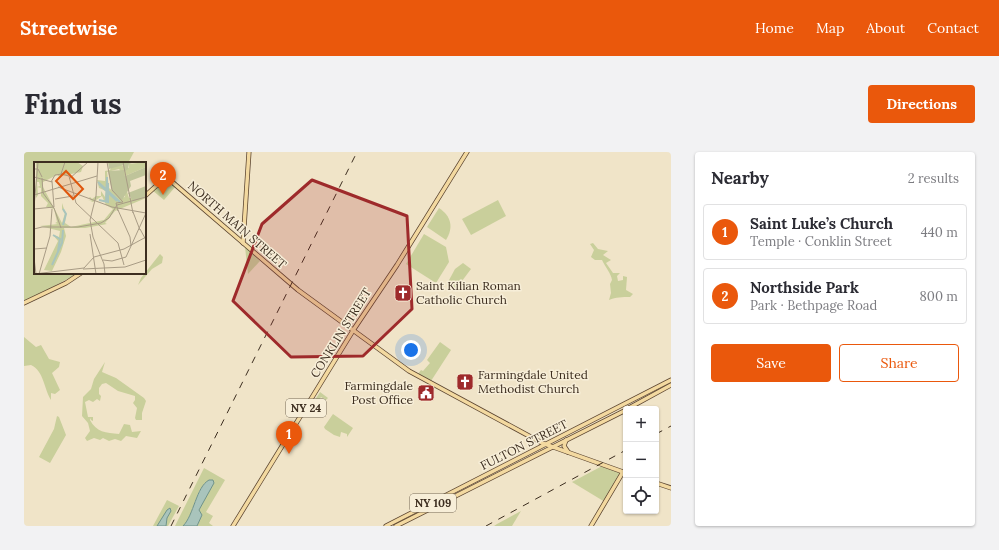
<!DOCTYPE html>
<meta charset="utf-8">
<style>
:root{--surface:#fff;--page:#f2f2f3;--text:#2b2b33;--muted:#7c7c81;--line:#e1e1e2;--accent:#ea580c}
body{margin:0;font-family:Lora,serif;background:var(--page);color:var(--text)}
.controls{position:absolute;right:12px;bottom:12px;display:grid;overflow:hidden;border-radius:4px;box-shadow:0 1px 3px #0004}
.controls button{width:36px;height:36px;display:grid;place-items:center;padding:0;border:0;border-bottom:1px solid var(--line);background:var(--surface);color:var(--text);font:20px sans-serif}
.you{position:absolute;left:387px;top:198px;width:14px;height:14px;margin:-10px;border:3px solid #fff;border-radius:50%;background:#1a73e8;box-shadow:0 0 0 6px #1a73e833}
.badge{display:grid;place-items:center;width:26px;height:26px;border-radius:50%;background:var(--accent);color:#fff;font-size:13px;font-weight:700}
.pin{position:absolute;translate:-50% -33px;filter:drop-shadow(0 1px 2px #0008)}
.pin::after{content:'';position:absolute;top:21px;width:14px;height:12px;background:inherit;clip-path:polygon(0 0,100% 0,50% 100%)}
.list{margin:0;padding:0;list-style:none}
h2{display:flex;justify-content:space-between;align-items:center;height:52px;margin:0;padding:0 16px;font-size:17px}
h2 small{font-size:13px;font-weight:400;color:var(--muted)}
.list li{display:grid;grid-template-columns:26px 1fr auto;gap:12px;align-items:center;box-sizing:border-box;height:56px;margin:0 8px 8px;padding:0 8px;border:1px solid var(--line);border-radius:4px}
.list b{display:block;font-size:15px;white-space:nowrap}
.list p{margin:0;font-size:13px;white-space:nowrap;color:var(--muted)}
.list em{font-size:13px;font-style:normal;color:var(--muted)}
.actions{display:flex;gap:8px;padding:12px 16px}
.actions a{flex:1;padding:9px 0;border:1px solid var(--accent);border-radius:4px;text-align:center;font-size:14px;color:var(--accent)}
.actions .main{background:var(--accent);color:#fff}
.icon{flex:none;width:22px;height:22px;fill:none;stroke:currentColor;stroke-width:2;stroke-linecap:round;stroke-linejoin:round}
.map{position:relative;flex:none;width:647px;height:374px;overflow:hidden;border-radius:4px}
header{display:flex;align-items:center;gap:24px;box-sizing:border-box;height:56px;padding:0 20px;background:var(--accent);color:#fff}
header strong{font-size:19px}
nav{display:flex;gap:22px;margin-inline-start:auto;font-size:14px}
.intro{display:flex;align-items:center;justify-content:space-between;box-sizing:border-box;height:96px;padding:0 24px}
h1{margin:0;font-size:28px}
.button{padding:10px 18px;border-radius:4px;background:var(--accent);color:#fff;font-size:14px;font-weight:700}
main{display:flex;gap:24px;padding:0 24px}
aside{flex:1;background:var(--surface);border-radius:4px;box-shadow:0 1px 3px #0004}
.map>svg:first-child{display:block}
</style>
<header>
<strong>Streetwise</strong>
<nav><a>Home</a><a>Map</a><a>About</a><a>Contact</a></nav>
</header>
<div class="intro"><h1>Find us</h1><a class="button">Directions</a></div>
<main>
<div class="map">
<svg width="647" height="374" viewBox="0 0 647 374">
<rect width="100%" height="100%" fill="#f0e4c8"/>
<g fill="#c9cf9b">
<path d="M 0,0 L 110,0 L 104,11 L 11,11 L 11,121 L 54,121 L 0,151 Z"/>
<path d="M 147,30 L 152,34 L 140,48 L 128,38 Z"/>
<path d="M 474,48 L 482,64 L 447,83 L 438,67 Z"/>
<path d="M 415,56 C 427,64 430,75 422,88 L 403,75 Z"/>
<path d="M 400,82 L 422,95 L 425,110 L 412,131 L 382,112 Z"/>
<path d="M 569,91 L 574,97 L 584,99 L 579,103 L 587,108 L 582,111 L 589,121 L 596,121 L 593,124 L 594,129 L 599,128 L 599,124 L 603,125 L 602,138 L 609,142 L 606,145 C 598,145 592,145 585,148 L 587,141 L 586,132 L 588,128 C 587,121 581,115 578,108 L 571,108 L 567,105 L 570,98 L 566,92 Z"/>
<path d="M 221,95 L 236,109 L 224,122 Z"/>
<path d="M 136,102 L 139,105 L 138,111 L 128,117 L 114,133 L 117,126 Z"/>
<path d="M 439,111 L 447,117 L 432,137 L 424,130 L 431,117 Z"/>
<path d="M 0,185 L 12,195 L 17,193 L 25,207 L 36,210 L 35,215 L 28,221 L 36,238 L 31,242 L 27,241 L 27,248 C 20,237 20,219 7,213 L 0,214 Z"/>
<path d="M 416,190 L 427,198 L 407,229 L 394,222 L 397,218 L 399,219 L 406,211 L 403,208 Z"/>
<path d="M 81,210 L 78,220 L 92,226 L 120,246 L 122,249 L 118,261 L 118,268 L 112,268 L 111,266 L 113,256 L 109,251 L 111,248 L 111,244 L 94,239 L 82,231 L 78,232 L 75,236 L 75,242 L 77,244 L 76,249 L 73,247 L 69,250 L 65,248 L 61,250 L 64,265 L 69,265 L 69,269 L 67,268 L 67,266 L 66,268 C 72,280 82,281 95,282 L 100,272 L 106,273 L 108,280 L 117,279 L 113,286 L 102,284 L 97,289 L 91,287 L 85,289 L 79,286 L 76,288 L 70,286 L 63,289 L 61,286 L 66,279 L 64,271 L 58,264 L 59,245 L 67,237 L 70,227 Z"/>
<path d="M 296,240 L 304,246 L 302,248 L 297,245 L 292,252 L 297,257 L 284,263 L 282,262 Z"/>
<path d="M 309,262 L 329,276 L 323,285 L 323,282 L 317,280 L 316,285 L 310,283 L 301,277 L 300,275 Z"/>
<path d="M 33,264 L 35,265 L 42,283 L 26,311 L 15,305 L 30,277 Z"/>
<path d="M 580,313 L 599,320 L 581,350 L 548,330 Z"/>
<path d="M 180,316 L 201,328 L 182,360 L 189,364 L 185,371 L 189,374 L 173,374 L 178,363 L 175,359 L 185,328 C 171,336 170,363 159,374 L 151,374 Z"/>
<path d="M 143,348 L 155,354 L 144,374 L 129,374 Z"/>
<path d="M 497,359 L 488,374 L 470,374 L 473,372 Z"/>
</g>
<g fill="#a9c4bc" stroke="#6f938a">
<path d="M 185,328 L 189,328 L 190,331 L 175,358 L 178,363 L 173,374 L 159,374 C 170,363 172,335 185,328 Z"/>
<path d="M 146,356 L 147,359 L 143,366 L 142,374 L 133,374 L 143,358 Z"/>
</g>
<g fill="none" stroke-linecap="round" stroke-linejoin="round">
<g stroke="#5b4430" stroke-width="5">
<g id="major">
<path d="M 121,44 L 132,34 L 147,29 L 274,138 L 385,219 L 518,291 L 602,321"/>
<path d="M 219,91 L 225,0"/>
<path d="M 0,151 L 42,131 L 57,121"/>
<path d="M 603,257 L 647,233"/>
<path d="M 542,288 L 540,294 L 544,300"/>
<path d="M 632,331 L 647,336"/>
<path d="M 209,374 L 330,177 L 373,113 L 443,0"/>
<path d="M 362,374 L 647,228"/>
<path d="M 372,374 L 602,258"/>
<path d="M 567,374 L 599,320"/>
</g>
</g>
<use href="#major" stroke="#f3d9a0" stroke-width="3.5"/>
<g stroke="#3d2e20" stroke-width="1" stroke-dasharray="7 7" stroke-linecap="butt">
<path d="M 632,282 L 647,274"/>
<path d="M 147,374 L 333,0"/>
<path d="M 462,374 L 602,298"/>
</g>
</g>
<path fill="#9e2a2b" fill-opacity="0.2" stroke="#9e2a2b" stroke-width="3" stroke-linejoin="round" d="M 288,28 L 383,64 L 388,157 L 339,204 L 267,205 L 209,149 L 238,72 Z"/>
<defs>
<g id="church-square" transform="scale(0.9)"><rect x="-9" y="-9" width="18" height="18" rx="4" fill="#9e2a2b" stroke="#f7eed8"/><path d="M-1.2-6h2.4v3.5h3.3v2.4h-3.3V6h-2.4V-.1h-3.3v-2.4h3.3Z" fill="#fff"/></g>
<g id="civic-square" transform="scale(0.9)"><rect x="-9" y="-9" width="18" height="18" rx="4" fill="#9e2a2b" stroke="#f7eed8"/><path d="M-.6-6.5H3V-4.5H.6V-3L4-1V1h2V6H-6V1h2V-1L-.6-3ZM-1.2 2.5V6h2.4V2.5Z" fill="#fff"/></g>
</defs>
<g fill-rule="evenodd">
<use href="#church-square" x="379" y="141"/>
<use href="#church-square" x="441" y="230"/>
<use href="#civic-square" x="402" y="241"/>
</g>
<g text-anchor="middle" stroke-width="3" stroke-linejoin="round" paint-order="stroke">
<g fill="#f7eed8" stroke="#756857" stroke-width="1">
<rect x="262" y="247" width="40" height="18" rx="3"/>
<rect x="386" y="342" width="46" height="18" rx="3"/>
</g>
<g font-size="11" font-weight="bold" fill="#3d2e20">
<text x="282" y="260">NY 24</text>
<text x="409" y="355">NY 109</text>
</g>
<g font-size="12" fill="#3d2e20" stroke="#f7eed8">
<text transform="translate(213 73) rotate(41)" y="4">NORTH MAIN STREET</text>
<text transform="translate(317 181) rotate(-58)" y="4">CONKLIN STREET</text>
<text transform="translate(500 293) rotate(-27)" y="4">FULTON STREET</text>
</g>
<g font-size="12" fill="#3d2e20" stroke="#f7eed8" text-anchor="start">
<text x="392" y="138">Saint Kilian Roman<tspan x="392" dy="14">Catholic Church</tspan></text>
<text x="454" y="227">Farmingdale United<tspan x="454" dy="14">Methodist Church</tspan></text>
<text x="389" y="238" text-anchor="end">Farmingdale<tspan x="389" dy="14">Post Office</tspan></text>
</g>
</g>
<g transform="translate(10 10)">
<rect width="112" height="112" fill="#f0e4c8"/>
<path d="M 2,0 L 43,0 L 49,4 L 47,10 L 27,14 L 27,16 L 23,13 L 9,20 L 8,25 L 13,25 L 9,25 L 28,61 L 31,51 L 28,47 L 28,41 L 32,53 L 31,61 L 37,65 L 70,58 L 79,47 L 72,43 L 68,34 L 59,40 L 54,38 L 58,39 L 55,36 L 56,35 L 58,37 L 59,35 L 58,37 L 62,34 L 67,34 L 67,29 L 71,35 L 72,29 L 65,26 L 63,18 L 71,19 L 71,9 L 76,8 L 80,0 L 95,6 L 95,2 L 112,0 L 112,5 L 91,14 L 85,7 L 73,10 L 75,26 L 87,36 L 91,35 L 90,20 L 95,36 L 112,36 L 81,49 L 71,61 L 73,62 L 51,66 L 30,66 L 32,74 L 27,90 L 18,109 L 10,108 L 24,79 L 19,73 L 25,75 L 26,69 L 6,64 L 24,62 L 21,61 L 23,60 L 20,47 L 12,45 L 14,41 L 7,34 L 7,26 L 3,25 L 6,24 L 5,20 L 3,20 L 4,33 L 2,36 Z" fill="#c9cf9b"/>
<path d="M 74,0 L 101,0 L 95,2 L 94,7 L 90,10 L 91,14 L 112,5 L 112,13 L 96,19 L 97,24 L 88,38 L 78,29 L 74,9 L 90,8 L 89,3 L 75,7 ZM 112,24 L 112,35 L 99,39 L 94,31 Z" fill="#bfc49a"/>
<path fill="none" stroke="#a9c4bc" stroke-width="2" d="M 73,15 L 73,38M 64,20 L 86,40M 65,22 L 83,39M 65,38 L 74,40 L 74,21M 72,40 L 73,15M 29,47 L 32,52 L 29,63M 19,73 L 26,77 L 24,89M 18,103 L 28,81 L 29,68"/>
<path fill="none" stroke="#a89b85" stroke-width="1" d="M 31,0 L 27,12 L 35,14 L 42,41 L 84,81 L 90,103M 64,0 L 62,34 L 56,58 L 59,75 L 70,102 L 71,112M 73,0 L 78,28 L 89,40 L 82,41 L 84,49M 89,0 L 99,51M 0,7 L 4,7 L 8,15M 0,15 L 18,20M 8,16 L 9,31 L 20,46 L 27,66M 35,17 L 54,0M 17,20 L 21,13 L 28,12M 24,25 L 78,45 L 112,51 L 92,95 L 78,99 L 69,98M 0,33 L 63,14M 21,37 L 39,34M 0,45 L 4,0M 0,47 L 20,45 L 18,19M 84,48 L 96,75 L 97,84M 99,50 L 106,68M 0,67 L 8,65 L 44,65 L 67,61 L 75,56 L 83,43 L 112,35M 106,67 L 112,78M 56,72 L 62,112M 0,87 L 13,86M 0,96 L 2,112M 49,107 L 91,105 L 112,98M 0,112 L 50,106 L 60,95 L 90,87 L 112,75M 5,112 L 16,74 L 18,47"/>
<path fill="#df570d" fill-opacity="0.15" stroke="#df570d" stroke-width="2" d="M 32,9 L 49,27 L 39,37 L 22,19 Z"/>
<rect width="112" height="112" fill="none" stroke="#3d2e20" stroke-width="2"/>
</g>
</svg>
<div class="controls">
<button>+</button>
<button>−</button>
<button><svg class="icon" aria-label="locate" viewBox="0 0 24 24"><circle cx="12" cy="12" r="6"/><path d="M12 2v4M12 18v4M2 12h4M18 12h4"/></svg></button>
</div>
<div class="you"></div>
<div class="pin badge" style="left:265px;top:302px">1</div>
<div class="pin badge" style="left:139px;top:43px">2</div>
</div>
<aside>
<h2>Nearby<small>2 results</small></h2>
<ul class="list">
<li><span class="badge">1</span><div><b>Saint Luke’s Church</b><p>Temple · Conklin Street</p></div><em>440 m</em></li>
<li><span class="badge">2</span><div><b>Northside Park</b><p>Park · Bethpage Road</p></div><em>800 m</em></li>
</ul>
<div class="actions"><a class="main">Save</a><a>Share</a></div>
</aside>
</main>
